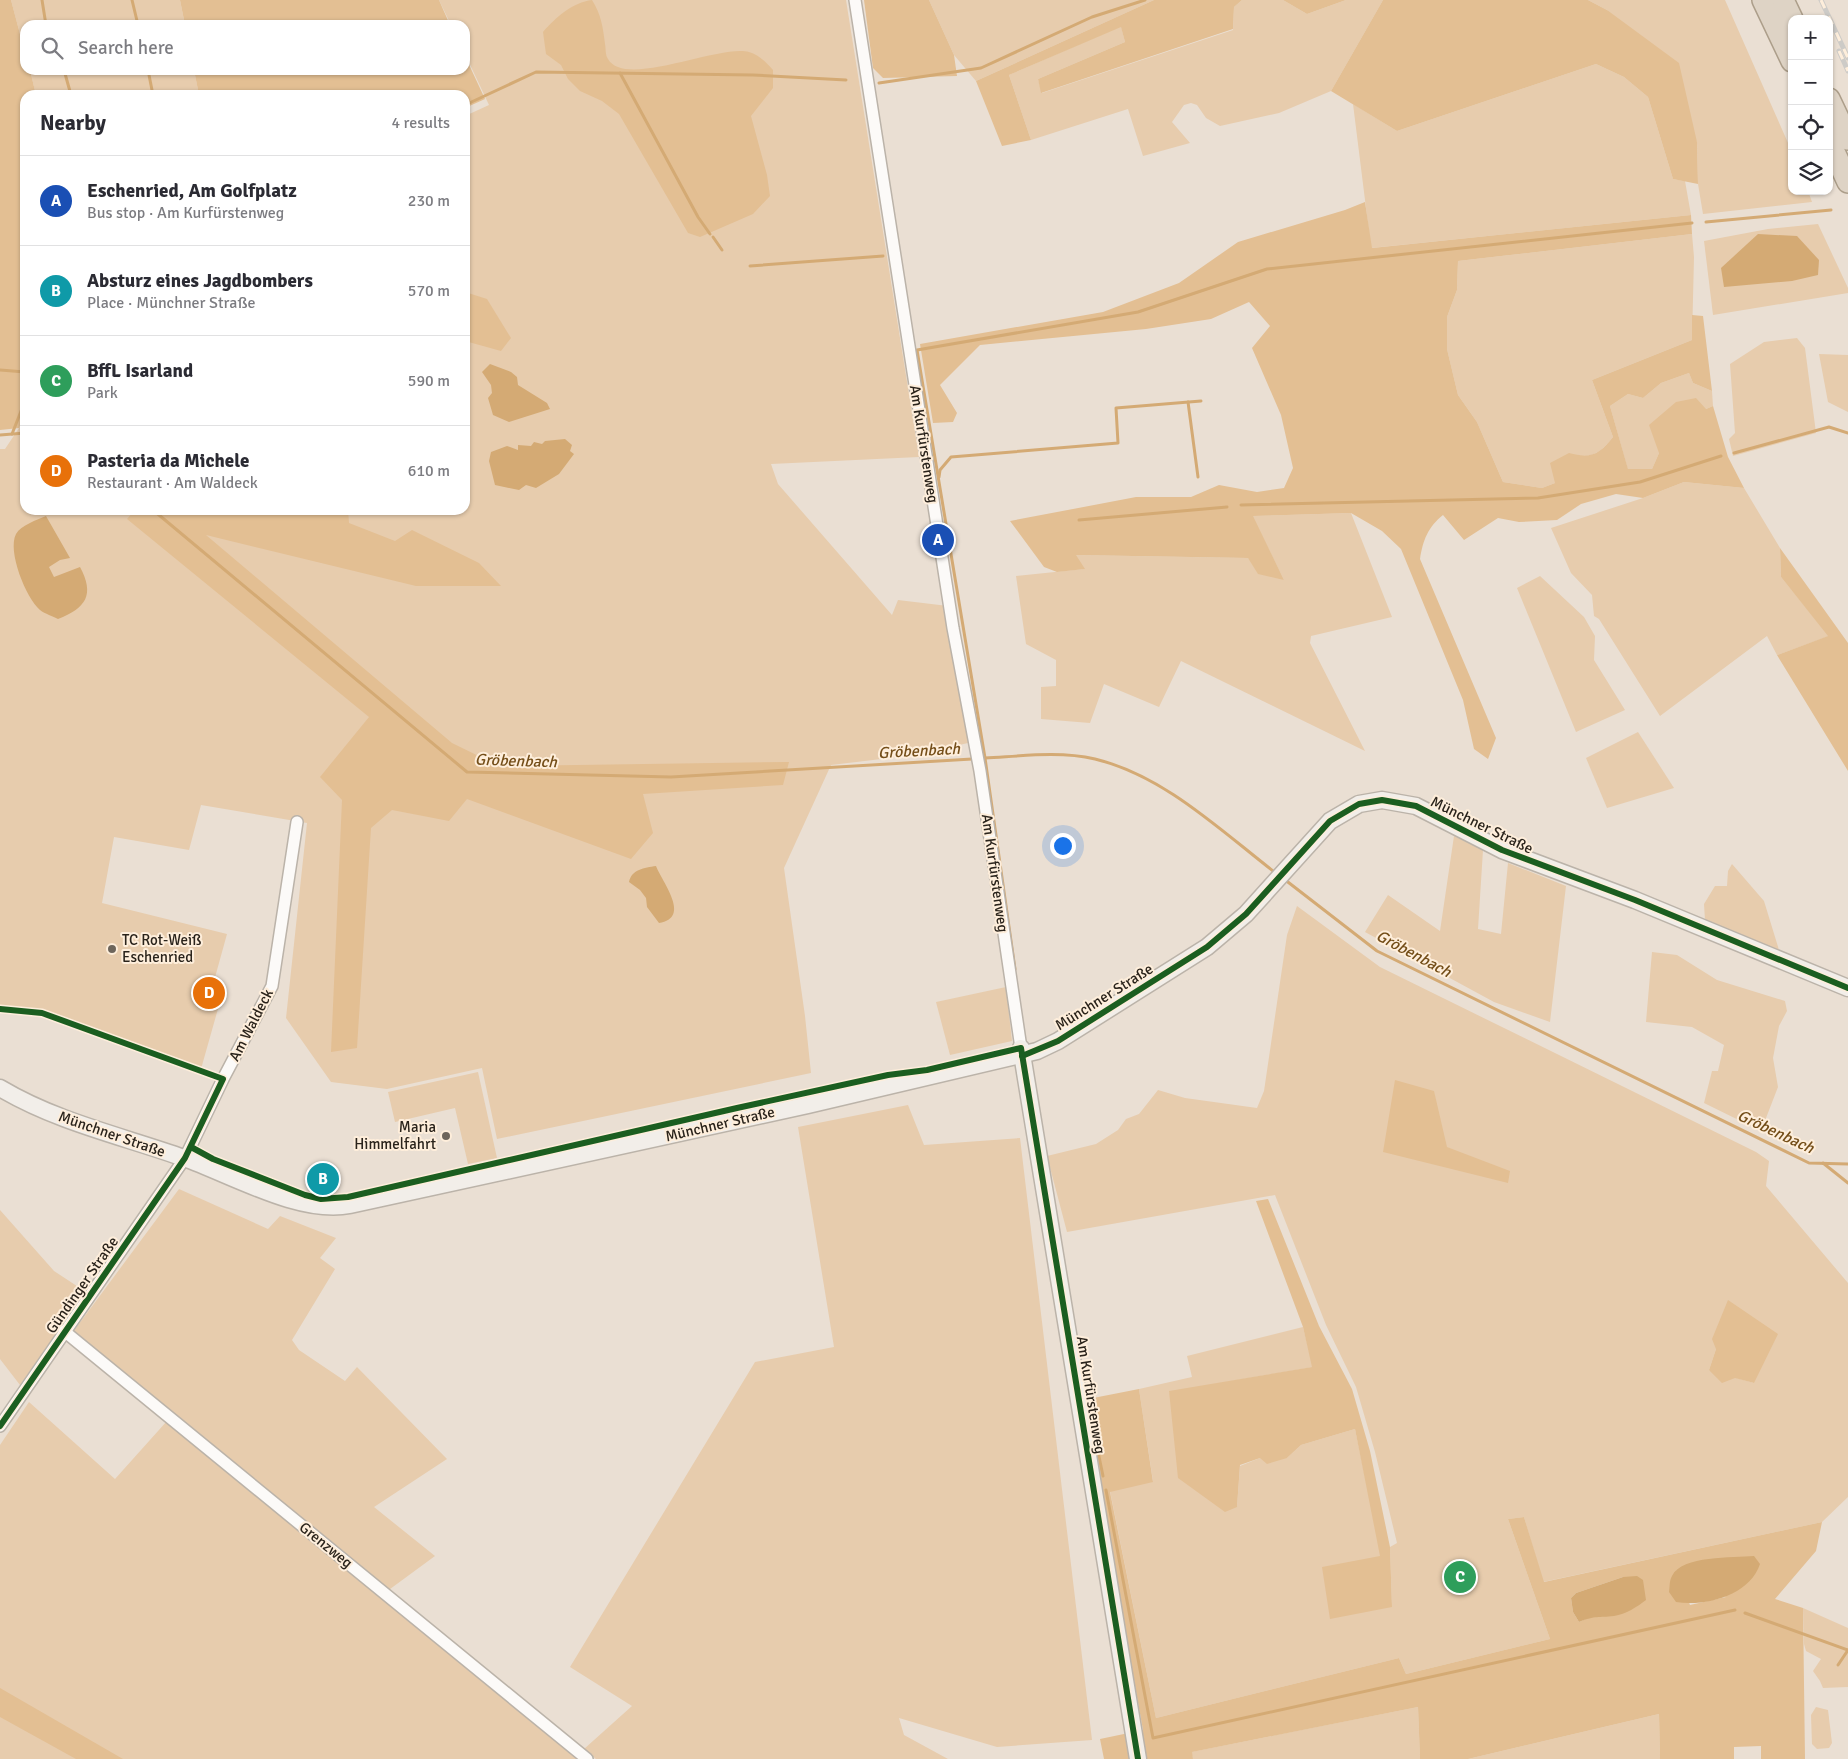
<!DOCTYPE html>
<meta charset="utf-8">
<style>
:root{--surface:#fff;--page:#f7f7f7;--text:#2b2b33;--muted:#7c7c81;--line:#e1e1e2;--accent:#6d655b}
body{margin:0;font-family:Signika,sans-serif;background:var(--page);color:var(--text)}
.controls{position:absolute;right:15px;top:15px;display:grid;overflow:hidden;border-radius:10px;box-shadow:0 1px 4px #0004}
.controls button{width:45px;height:45px;display:grid;place-items:center;padding:0;border:0;border-bottom:1px solid var(--line);background:var(--surface);color:var(--text);font:25px sans-serif}
.you{position:absolute;left:1062px;top:845px;width:18px;height:18px;margin:-12px;border:4px solid #fff;border-radius:50%;background:#1a73e8;box-shadow:0 0 0 8px #1a73e833}
.badge{display:grid;place-items:center;width:32px;height:32px;border-radius:50%;background:var(--accent);color:#fff;font-size:16px;font-weight:700}
.pin{position:absolute;translate:-50% -50%;border:2px solid #fff;box-shadow:0 1px 5px #0006}
.list{margin:0;padding:0;list-style:none}
h2{display:flex;justify-content:space-between;align-items:center;height:65px;margin:0;padding:0 20px;font-size:21px}
h2 small{font-size:16px;font-weight:400;color:var(--muted)}
.list li{display:grid;grid-template-columns:32px 1fr auto;gap:15px;align-items:center;box-sizing:border-box;height:90px;padding:0 20px;border-top:1px solid var(--line)}
.list b{display:block;font-size:19px;white-space:nowrap}
.list p{margin:0;font-size:16px;white-space:nowrap;color:var(--muted)}
.list em{font-size:16px;font-style:normal;color:var(--muted)}
.icon{flex:none;width:28px;height:28px;fill:none;stroke:currentColor;stroke-width:2;stroke-linecap:round;stroke-linejoin:round}
.map{position:relative;flex:none;width:1848px;height:1759px;overflow:hidden}
.search{position:absolute;background:var(--surface);box-shadow:0 1px 4px #0004;left:20px;top:20px;width:450px;height:55px;display:flex;align-items:center;gap:12px;box-sizing:border-box;padding:0 18px;border-radius:15px;color:var(--muted);font-size:19px}
.panel{position:absolute;background:var(--surface);box-shadow:0 1px 4px #0004;left:20px;top:90px;width:450px;height:425px;border-radius:15px}
.map>svg:first-child{display:block}
</style>
<div class="map">
<svg width="1848" height="1759" viewBox="0 0 1848 1759">
<rect width="100%" height="100%" fill="#eadfd3"/>
<g fill="#e7ccad" fill-rule="evenodd">
<path d="M 11,0 L 180,0 L 185,25 L 25,25 L 25,53 Z"/>
<path d="M 439,0 L 846,0 L 919,457 L 771,464 L 778,484 L 892,615 L 898,600 L 948,606 L 968,743 L 915,755 L 831,765 L 784,868 L 805,1016 L 811,1073 L 497,1139 L 482,1068 L 387,1089 L 331,1082 L 286,1018 L 307,823 L 201,805 L 189,850 L 114,837 L 102,903 L 227,934 L 214,981 L 225,984 L 201,1069 L 43,1010 L 0,1006 L 0,449 L 5,449 L 19,428 L 25,414 L 25,510 L 465,510 L 465,116 L 489,105 L 465,54 L 465,25 L 451,25 Z"/>
<path d="M 929,0 L 1154,0 L 976,81 L 954,55 Z"/>
<path d="M 1242,0 L 1283,0 L 1307,14 L 1346,0 L 1383,0 L 1331,91 L 1279,113 L 1220,126 L 1206,118 L 1197,105 L 1191,103 L 1184,105 L 1172,122 L 1190,143 L 1143,156 L 1128,109 L 1031,140 L 1009,75 L 1121,26 L 1125,42 L 1038,79 L 1042,93 L 1233,30 L 1234,7 Z"/>
<path d="M 1588,0 L 1725,0 L 1792,152 L 1792,191 L 1808,191 L 1812,202 L 1703,214 L 1698,184 L 1697,142 L 1607,10 Z"/>
<path d="M 1596,64 L 1624,77 L 1648,97 L 1673,179 L 1685,181 L 1691,215 L 1371,248 L 1353,104 L 1397,131 Z"/>
<path d="M 30,70 L 194,70 L 199,95 L 36,95 Z"/>
<path d="M 1818,224 L 1848,288 L 1848,293 L 1713,315 L 1704,241 L 1768,229 Z"/>
<path d="M 1692,234 L 1694,257 L 1692,340 L 1592,380 L 1613,437 C 1600,454 1591,459 1569,454 L 1555,483 L 1542,488 L 1503,482 L 1477,422 L 1458,395 L 1447,349 L 1447,317 L 1457,290 L 1458,261 Z"/>
<path d="M 1797,338 L 1805,348 L 1816,433 L 1733,456 L 1729,439 L 1735,433 L 1730,364 L 1764,342 Z"/>
<path d="M 1819,354 L 1848,355 L 1848,412 L 1828,402 Z"/>
<path d="M 1689,373 L 1693,383 L 1712,391 L 1713,406 L 1706,409 L 1659,453 L 1652,469 L 1628,470 L 1610,406 L 1628,394 L 1643,398 L 1661,383 Z"/>
<path d="M 1684,482 L 1744,488 L 1780,548 L 1781,577 L 1829,636 L 1777,655 L 1767,636 L 1660,716 L 1599,619 L 1594,616 L 1592,595 L 1571,573 L 1551,528 L 1643,498 Z"/>
<path d="M 1351,513 L 1392,617 L 1311,636 L 1310,643 L 1365,751 L 1181,661 L 1159,707 L 1104,684 L 1090,723 L 1041,719 L 1041,687 L 1056,686 L 1056,660 L 1026,644 L 1016,576 L 1084,569 L 1075,555 L 1248,558 L 1284,580 L 1252,516 Z"/>
<path d="M 1540,576 L 1584,617 L 1595,636 L 1594,660 L 1625,710 L 1576,732 L 1517,588 Z"/>
<path d="M 1638,732 L 1674,788 L 1607,808 L 1586,758 Z"/>
<path d="M 1454,836 L 1483,850 L 1478,929 L 1501,934 L 1508,863 L 1566,886 L 1550,1022 L 1494,1002 L 1365,932 L 1388,895 L 1440,931 Z"/>
<path d="M 1732,864 L 1764,901 L 1779,950 L 1705,920 L 1704,904 L 1715,886 L 1727,886 L 1728,871 Z"/>
<path d="M 1297,906 L 1380,967 L 1756,1152 L 1769,1161 L 1766,1186 L 1848,1283 L 1848,1497 L 1822,1522 L 1543,1582 L 1524,1517 L 1508,1519 L 1550,1639 L 1406,1674 L 1399,1658 L 1156,1718 L 1110,1491 L 1153,1481 L 1139,1389 L 1192,1377 L 1187,1356 L 1303,1327 L 1313,1367 L 1169,1392 L 1237,1507 L 1240,1466 L 1260,1458 L 1287,1458 L 1301,1445 L 1355,1429 L 1392,1607 L 1390,1547 L 1397,1543 L 1375,1452 L 1356,1387 L 1326,1325 L 1275,1195 L 1067,1232 L 1047,1156 L 1096,1144 L 1118,1130 L 1126,1119 L 1139,1114 L 1158,1090 L 1185,1098 L 1257,1108 L 1264,1091 L 1287,935 ZM 1716,1349 L 1754,1383 L 1709,1370 Z"/>
<path d="M 1652,952 L 1677,955 L 1717,980 L 1785,1001 L 1787,1011 L 1779,1026 L 1773,1058 L 1778,1087 L 1761,1131 L 1704,1103 L 1712,1071 L 1718,1071 L 1724,1045 L 1692,1027 L 1646,1022 Z"/>
<path d="M 1006,987 L 1012,1041 L 950,1055 L 936,1002 Z"/>
<path d="M 478,1072 L 497,1158 L 468,1164 L 455,1108 L 395,1122 L 388,1092 Z"/>
<path d="M 908,1105 L 924,1145 L 1020,1138 L 1092,1740 L 997,1747 L 899,1718 L 904,1735 L 948,1759 L 596,1759 L 584,1749 L 632,1706 L 570,1667 L 755,1362 L 834,1347 L 798,1127 Z"/>
<path d="M 179,1189 L 268,1229 L 280,1216 L 336,1238 L 320,1258 L 335,1269 L 292,1340 L 299,1350 L 345,1381 L 357,1367 L 447,1459 L 374,1507 L 435,1556 L 386,1592 L 73,1332 Z"/>
<path d="M 0,1210 L 54,1271 L 86,1292 L 20,1385 L 0,1359 Z"/>
<path d="M 29,1402 L 115,1479 L 167,1421 L 580,1759 L 0,1759 L 0,1445 Z"/>
<path d="M 1803,1608 L 1848,1628 L 1848,1687 L 1823,1688 L 1820,1681 L 1813,1671 L 1821,1659 L 1806,1651 L 1804,1644 Z"/>
<path d="M 1418,1707 L 1420,1759 L 1193,1759 L 1191,1752 Z"/>
<path d="M 1816,1707 L 1828,1710 L 1832,1743 L 1829,1748 L 1817,1749 L 1812,1744 L 1811,1715 Z"/>
<path d="M 1659,1714 L 1660,1759 L 1468,1759 Z"/>
</g>
<g fill="#e3bf93" fill-rule="evenodd">
<path d="M 0,0 L 11,0 L 25,53 L 25,70 L 30,70 L 36,95 L 25,95 L 25,414 L 19,428 L 0,430 Z"/>
<path d="M 180,0 L 439,0 L 450,25 L 185,25 Z"/>
<path d="M 592,0 C 601,14 603,27 605,44 C 606,48 605,55 608,59 C 625,89 719,44 749,52 C 759,55 766,62 773,70 L 773,88 L 751,116 L 767,175 L 770,196 L 753,214 L 700,237 L 688,233 L 619,114 L 602,101 L 580,91 L 568,79 L 561,65 L 546,54 L 543,32 C 555,18 573,2 592,0 Z"/>
<path d="M 864,0 L 929,0 L 954,55 L 957,76 L 883,78 L 873,68 Z"/>
<path d="M 1154,0 L 1242,0 L 1234,7 L 1233,29 L 1041,93 L 1038,79 L 1125,42 L 1121,27 L 1009,75 L 1031,140 L 1002,146 L 976,81 Z"/>
<path d="M 1283,0 L 1346,0 L 1307,14 Z"/>
<path d="M 1383,0 L 1588,0 L 1607,10 L 1679,63 L 1697,142 L 1698,184 L 1673,179 L 1648,97 L 1624,77 L 1596,64 L 1397,131 L 1331,91 Z"/>
<path d="M 465,56 L 485,99 L 465,108 L 465,95 L 199,95 L 194,70 L 465,70 Z"/>
<path d="M 1365,202 L 1372,248 L 1691,215 L 1692,234 L 1458,261 L 1457,290 L 1447,317 L 1447,349 L 1458,395 L 1477,422 L 1503,482 L 1542,488 L 1555,483 L 1550,463 L 1569,453 C 1591,459 1600,454 1613,437 L 1592,380 L 1692,340 L 1692,315 L 1703,316 L 1712,391 L 1693,383 L 1689,373 L 1661,383 L 1643,398 L 1628,394 L 1610,406 L 1628,469 L 1652,469 L 1659,453 L 1649,425 L 1676,402 L 1696,398 L 1706,409 L 1713,406 L 1728,457 L 1744,488 L 1684,482 L 1643,498 L 1616,494 L 1581,504 L 1557,520 L 1519,522 L 1498,518 L 1464,540 L 1443,515 C 1428,527 1423,540 1420,559 L 1496,738 L 1488,759 L 1474,749 L 1463,700 L 1401,549 L 1382,531 L 1351,513 L 1253,516 L 1284,580 L 1258,574 L 1248,558 L 1076,555 L 1085,569 L 1057,572 L 1044,567 L 1010,521 L 1136,497 L 1191,497 L 1219,485 L 1257,492 L 1284,488 L 1293,468 L 1281,415 L 1252,348 L 1270,326 L 1249,302 L 1211,319 L 1146,329 L 980,345 L 940,385 L 957,413 L 953,422 L 933,423 L 920,344 L 1103,312 L 1179,283 L 1238,242 L 1345,210 Z"/>
<path d="M 465,292 L 487,299 L 511,338 L 501,351 L 465,341 Z"/>
<path d="M 135,510 L 348,510 L 349,523 L 395,541 L 412,530 L 479,563 L 501,586 L 416,586 L 206,535 L 452,743 L 499,766 L 789,762 L 783,785 L 643,794 L 653,833 L 631,859 L 467,799 L 449,821 L 392,810 L 371,828 L 357,1048 L 331,1052 L 342,800 L 320,777 L 369,717 L 127,519 Z"/>
<path d="M 1780,548 L 1848,643 L 1848,771 L 1777,655 L 1828,636 L 1781,577 Z"/>
<path d="M 1395,1080 L 1434,1091 L 1447,1147 L 1510,1171 L 1508,1183 L 1383,1152 Z"/>
<path d="M 1268,1199 L 1319,1326 L 1352,1389 L 1370,1451 L 1390,1547 L 1392,1607 L 1330,1619 L 1322,1567 L 1380,1556 L 1355,1429 L 1301,1445 L 1287,1458 L 1267,1464 L 1260,1458 L 1240,1465 L 1237,1507 L 1225,1512 L 1178,1478 L 1169,1391 L 1312,1367 L 1303,1327 L 1256,1201 Z"/>
<path d="M 1728,1300 L 1778,1334 L 1754,1383 L 1735,1378 L 1722,1383 L 1709,1370 L 1716,1349 L 1712,1339 Z"/>
<path d="M 1139,1389 L 1153,1482 L 1110,1492 L 1156,1718 L 1399,1658 L 1406,1674 L 1550,1639 L 1508,1519 L 1524,1517 L 1544,1582 L 1822,1522 L 1816,1551 L 1775,1599 L 1803,1608 L 1805,1759 L 1761,1759 L 1761,1746 L 1734,1747 L 1734,1759 L 1660,1759 L 1659,1714 L 1468,1759 L 1420,1759 L 1418,1707 L 1192,1752 L 1193,1759 L 1104,1759 L 1100,1739 L 1143,1730 L 1083,1400 ZM 1676,1570 L 1726,1597 L 1690,1605 ZM 1623,1577 L 1614,1616 L 1594,1615 L 1579,1622 L 1573,1612 L 1571,1598 L 1576,1593 Z"/>
<path d="M 0,1688 L 123,1759 L 76,1759 L 0,1717 Z"/>
</g>
<g fill="#d4aa74">
<path d="M 1758,234 L 1797,236 L 1819,260 L 1818,275 L 1792,281 L 1724,287 L 1721,268 Z"/>
<path d="M 490,364 L 511,372 L 517,377 L 518,385 L 547,403 L 550,409 L 509,422 L 493,415 L 488,398 L 492,393 L 491,385 L 482,372 Z"/>
<path d="M 565,439 L 572,445 L 570,451 L 574,454 L 559,474 L 536,488 L 526,485 L 519,490 L 495,485 L 489,461 L 491,452 L 507,446 L 518,450 L 518,445 L 531,446 L 534,442 L 542,444 L 545,441 Z"/>
<path d="M 46,516 L 70,558 L 60,560 L 49,567 L 54,577 L 80,567 C 95,595 86,608 58,619 C 53,616 45,614 40,610 C 26,598 7,551 16,534 C 21,525 37,520 46,516 Z"/>
<path d="M 656,866 C 662,882 692,918 659,923 L 647,907 L 646,898 L 640,890 L 629,882 C 632,869 644,868 656,866 Z"/>
<path d="M 1754,1556 L 1760,1564 C 1750,1595 1706,1607 1676,1602 L 1669,1592 C 1670,1587 1669,1581 1672,1576 C 1682,1555 1733,1558 1754,1556 Z"/>
<path d="M 1637,1576 L 1643,1580 L 1646,1600 C 1637,1607 1626,1614 1614,1616 C 1598,1618 1596,1615 1579,1622 L 1573,1612 L 1571,1598 L 1576,1593 L 1623,1577 Z"/>
</g>
<g fill="none" stroke-linecap="round" stroke-linejoin="round">
<g stroke="#d4aa74" stroke-width="3">
<path d="M 42,0 L 46,25"/>
<path d="M 132,0 L 138,25"/>
<path d="M 64,70 L 71,95"/>
<path d="M 148,70 L 153,95"/>
<path d="M 620,73 L 698,217 L 710,234"/>
<path d="M 879,83 L 981,68 L 1092,17 L 1145,0"/>
<path d="M 465,105 L 536,72 L 753,75 L 846,80"/>
<path d="M 1706,222 L 1831,210"/>
<path d="M 713,237 L 722,250"/>
<path d="M 750,266 L 883,256"/>
<path d="M 0,370 L 25,372"/>
<path d="M 1188,402 L 1198,477"/>
<path d="M 12,434 L 25,401"/>
<path d="M 0,435 L 25,433"/>
<path d="M 1734,453 L 1829,427 L 1848,433"/>
<path d="M 939,477 L 940,470 L 951,457 L 1118,443 L 1116,408 L 1201,401"/>
<path d="M 1241,505 L 1538,498 L 1640,482 L 1721,456"/>
<path d="M 153,510 L 467,772 L 671,777 L 972,759"/>
<path d="M 1079,520 L 1227,507"/>
<path d="M 985,758 C 1022,756 1060,751 1095,759 C 1165,776 1221,831 1277,874"/>
<path d="M 1284,879 L 1377,951 L 1809,1163 L 1848,1164"/>
<path d="M 1015,969 L 985,758 L 917,350 L 1138,312 L 1267,269 L 1692,223"/>
<path d="M 1823,1163 L 1848,1183"/>
<path d="M 1085,1389 L 1103,1476"/>
<path d="M 1106,1490 L 1153,1738 L 1735,1610"/>
<path d="M 1745,1613 L 1848,1650"/>
<path d="M 1838,1665 L 1848,1650"/>
</g>
<g stroke="#bbb3a9" stroke-width="14">
<g id="street">
<path d="M 855,0 L 953,628 L 980,771 L 1021,1048"/>
<path d="M 64,1331 L 587,1759"/>
<path d="M 0,1426 L 185,1158 L 223,1079 L 272,986 L 297,822"/>
</g>
</g>
<g stroke="#bbb3a9" stroke-width="19">
<g id="secondary">
<path d="M 1021,1048 L 1138,1759"/>
<path d="M 0,1088 C 57,1122 122,1136 184,1158 C 232,1175 300,1215 350,1205 L 808,1105 L 1037,1051 L 1058,1041 L 1207,947 L 1246,914 L 1330,821 L 1359,804 L 1382,800 L 1416,806 L 1502,850 L 1635,900 L 1848,988"/>
</g>
</g>
<g stroke="#ac9e8a" stroke-width="24">
<g id="highway">
<path d="M 1763,0 L 1792,61"/>
<path d="M 1783,0 L 1792,19"/>
<path d="M 1829,99 L 1848,139"/>
<path d="M 1829,141 L 1848,182"/>
</g>
</g>
<use href="#street" stroke="#fcfaf8" stroke-width="11"/>
<use href="#secondary" stroke="#f2eee9" stroke-width="16"/>
<use href="#highway" stroke="#ded3c5" stroke-width="21"/>
<g stroke="#cdcbc7" stroke-width="5">
<g id="rail">
<path d="M 1821,0 L 1848,58"/>
<path d="M 1839,51 L 1848,71"/>
</g>
</g>
<use href="#rail" stroke="#feeedb" stroke-width="3" stroke-dasharray="9" stroke-linecap="butt"/>
<g stroke="#feeedb" stroke-width="9">
<g id="cycleway">
<path d="M 0,1009 L 42,1013 L 223,1079 L 185,1158 L 0,1426"/>
<path d="M 1022,1056 L 1058,1041 L 1207,947 L 1246,914 L 1330,821 L 1359,804 L 1382,800 L 1416,806 L 1502,850 L 1635,900 L 1848,988"/>
<path d="M 191,1147 L 213,1159 L 305,1195 L 321,1199 L 348,1197 L 737,1108 L 888,1075 L 927,1070 L 1021,1048 L 1138,1759"/>
</g>
</g>
<use href="#cycleway" stroke="#1b5e20" stroke-width="6"/>
</g>
<g fill="#6d655b" stroke="#feeedb" stroke-width="2">
<circle cx="112" cy="949" r="5"/>
<circle cx="446" cy="1136" r="5"/>
</g>
<g text-anchor="middle" stroke-width="4" stroke-linejoin="round" paint-order="stroke">
<g font-size="15" fill="#2a231b" stroke="#feeedb">
<text transform="translate(924 444) rotate(81)" y="5">Am Kurfürstenweg</text>
<text transform="translate(1482 825) rotate(26)" y="5">Münchner Straße</text>
<text transform="translate(995 873) rotate(82)" y="5">Am Kurfürstenweg</text>
<text transform="translate(1104 997) rotate(-32)" y="5">Münchner Straße</text>
<text transform="translate(251 1025) rotate(-63)" y="5">Am Waldeck</text>
<text transform="translate(720 1124) rotate(-13)" y="5">Münchner Straße</text>
<text transform="translate(112 1134) rotate(19)" y="5">Münchner Straße</text>
<text transform="translate(82 1285) rotate(-55)" y="5">Gündinger Straße</text>
<text transform="translate(1091 1395) rotate(81)" y="5">Am Kurfürstenweg</text>
<text transform="translate(326 1545) rotate(39)" y="5">Grenzweg</text>
</g>
<g font-size="15" fill="#2a231b" stroke="#feeedb" text-anchor="start">
<text x="122" y="945">TC Rot-Weiß<tspan x="122" dy="17">Eschenried</tspan></text>
<text x="436" y="1132" text-anchor="end">Maria<tspan x="436" dy="17">Himmelfahrt</tspan></text>
</g>
<g font-size="16" font-style="italic" fill="#744e19" stroke="#feeedb">
<text transform="translate(919 750) rotate(-3)" y="6">Gröbenbach</text>
<text transform="translate(516 760) rotate(2)" y="6">Gröbenbach</text>
<text transform="translate(1414 953) rotate(28)" y="6">Gröbenbach</text>
<text transform="translate(1776 1131) rotate(25)" y="6">Gröbenbach</text>
</g>
</g>
</svg>
<div class="controls">
<button>+</button>
<button>−</button>
<button><svg class="icon" aria-label="locate" viewBox="0 0 24 24"><circle cx="12" cy="12" r="6"/><path d="M12 2v4M12 18v4M2 12h4M18 12h4"/></svg></button>
<button><svg class="icon" aria-label="layers" viewBox="0 0 24 24"><path d="M12 4l9 5-9 5-9-5zM3 14l9 5 9-5"/></svg></button>
</div>
<div class="you"></div>
<div class="pin badge" style="left:938px;top:540px;background:#1a4fb4">A</div>
<div class="pin badge" style="left:323px;top:1179px;background:#0f9aa8">B</div>
<div class="pin badge" style="left:1460px;top:1577px;background:#2e9e5b">C</div>
<div class="pin badge" style="left:209px;top:993px;background:#e8710a">D</div>
<div class="search"><svg class="icon" aria-label="search" viewBox="0 0 24 24"><circle cx="10" cy="10" r="6"/><path d="M15 15l6 6"/></svg>Search here</div>
<section class="panel">
<h2>Nearby<small>4 results</small></h2>
<ul class="list">
<li><span class="badge" style="background:#1a4fb4">A</span><div><b>Eschenried, Am Golfplatz</b><p>Bus stop · Am Kurfürstenweg</p></div><em>230 m</em></li>
<li><span class="badge" style="background:#0f9aa8">B</span><div><b>Absturz eines Jagdbombers</b><p>Place · Münchner Straße</p></div><em>570 m</em></li>
<li><span class="badge" style="background:#2e9e5b">C</span><div><b>BffL Isarland</b><p>Park</p></div><em>590 m</em></li>
<li><span class="badge" style="background:#e8710a">D</span><div><b>Pasteria da Michele</b><p>Restaurant · Am Waldeck</p></div><em>610 m</em></li>
</ul>
</section>
</div>
